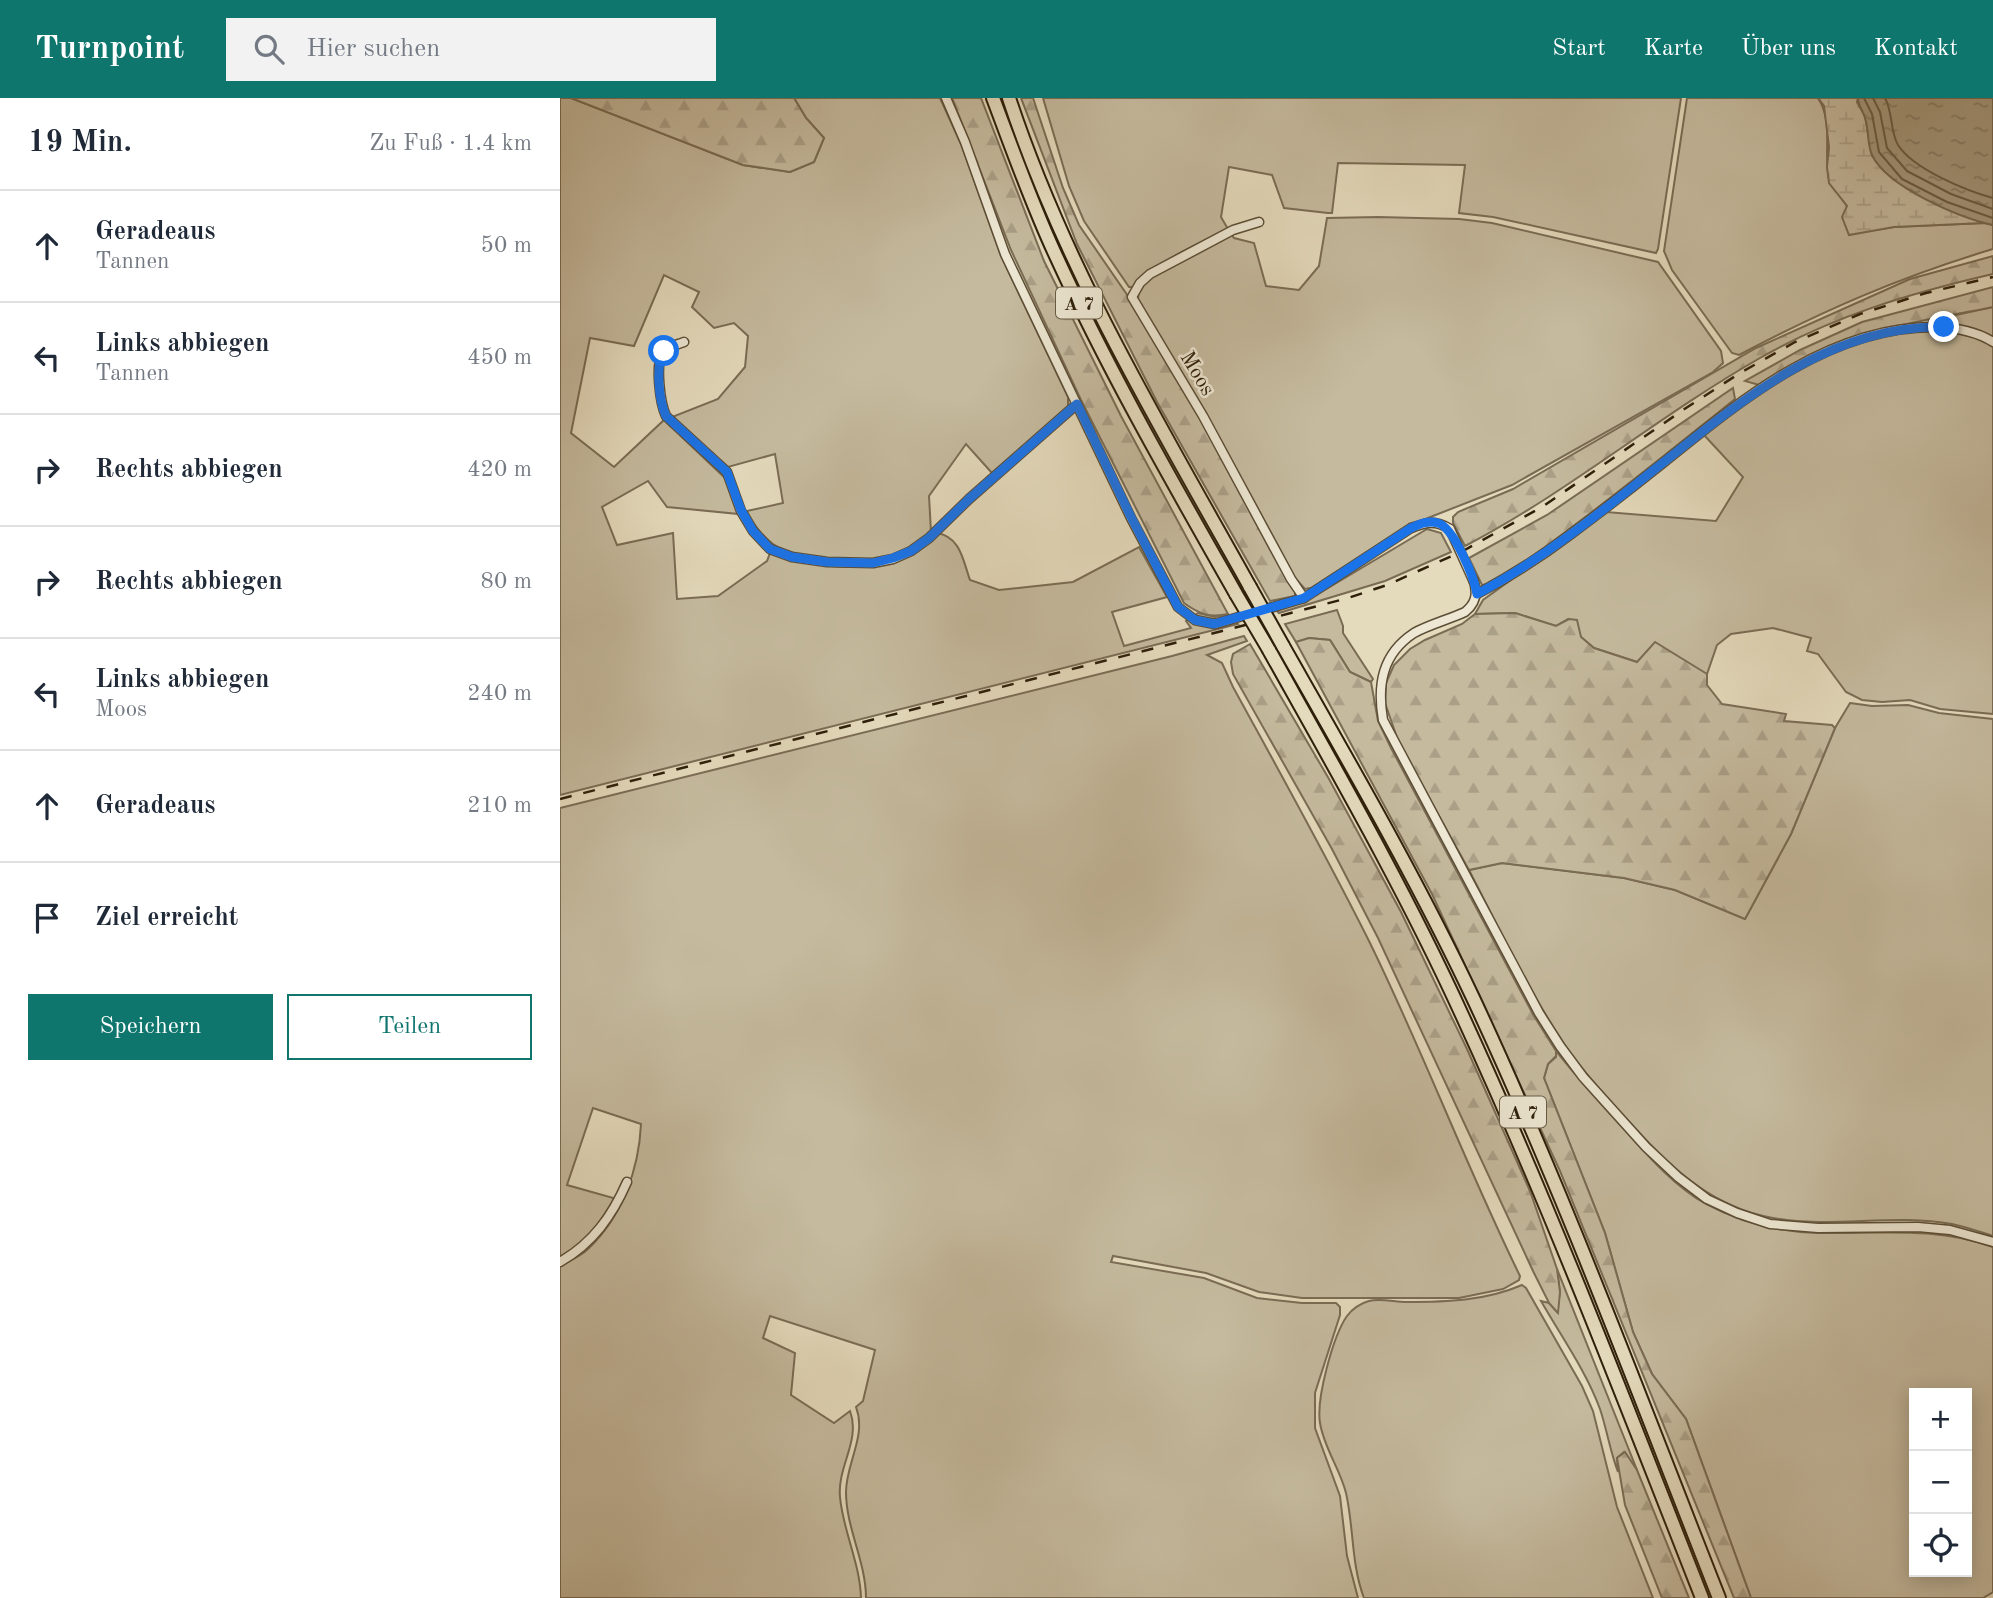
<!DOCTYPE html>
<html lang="de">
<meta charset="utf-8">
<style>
:root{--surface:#fff;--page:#f2f2f3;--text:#1f2937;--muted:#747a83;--line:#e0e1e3;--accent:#0f766e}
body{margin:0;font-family:"Old Standard TT",serif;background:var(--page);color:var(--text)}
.controls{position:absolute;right:21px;bottom:21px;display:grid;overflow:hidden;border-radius:0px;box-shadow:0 4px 18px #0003}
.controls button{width:63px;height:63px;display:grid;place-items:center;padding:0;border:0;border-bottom:2px solid var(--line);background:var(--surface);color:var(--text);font:35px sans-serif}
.stop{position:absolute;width:21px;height:21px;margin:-16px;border:5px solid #1a73e8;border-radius:50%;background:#fff}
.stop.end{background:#1a73e8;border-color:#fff;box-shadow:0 2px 7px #0008}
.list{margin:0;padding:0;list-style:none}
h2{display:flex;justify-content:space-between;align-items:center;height:91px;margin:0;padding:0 28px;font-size:30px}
h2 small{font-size:23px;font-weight:400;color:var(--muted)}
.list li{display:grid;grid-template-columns:46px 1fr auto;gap:21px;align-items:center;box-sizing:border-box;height:112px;padding:0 28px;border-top:2px solid var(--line)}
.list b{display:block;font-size:26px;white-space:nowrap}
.list p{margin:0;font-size:23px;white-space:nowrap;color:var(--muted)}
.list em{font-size:23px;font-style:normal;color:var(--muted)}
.actions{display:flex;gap:14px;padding:21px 28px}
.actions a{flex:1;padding:16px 0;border:2px solid var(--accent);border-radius:0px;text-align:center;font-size:24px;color:var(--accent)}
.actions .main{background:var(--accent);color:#fff}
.icon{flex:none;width:38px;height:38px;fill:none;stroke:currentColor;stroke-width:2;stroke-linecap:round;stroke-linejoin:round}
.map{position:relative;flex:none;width:1433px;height:1500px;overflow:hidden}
header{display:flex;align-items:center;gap:42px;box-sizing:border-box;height:98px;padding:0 35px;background:var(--accent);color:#fff}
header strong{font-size:33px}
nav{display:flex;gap:38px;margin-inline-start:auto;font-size:24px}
.search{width:490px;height:63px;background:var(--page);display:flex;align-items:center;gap:18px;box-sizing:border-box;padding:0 24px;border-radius:0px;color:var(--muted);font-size:26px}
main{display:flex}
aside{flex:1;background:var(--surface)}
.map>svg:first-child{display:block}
</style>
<header>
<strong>Turnpoint</strong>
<div class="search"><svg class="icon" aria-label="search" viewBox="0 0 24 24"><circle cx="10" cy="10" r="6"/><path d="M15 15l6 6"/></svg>Hier suchen</div>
<nav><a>Start</a><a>Karte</a><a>Über uns</a><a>Kontakt</a></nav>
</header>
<main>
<aside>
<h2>19 Min.<small>Zu Fuß · 1.4 km</small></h2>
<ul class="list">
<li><svg class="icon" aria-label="ahead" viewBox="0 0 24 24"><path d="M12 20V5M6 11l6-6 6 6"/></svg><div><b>Geradeaus</b><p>Tannen</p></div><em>50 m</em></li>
<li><svg class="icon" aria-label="left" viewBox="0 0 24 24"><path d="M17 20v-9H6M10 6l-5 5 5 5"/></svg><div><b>Links abbiegen</b><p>Tannen</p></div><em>450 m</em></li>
<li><svg class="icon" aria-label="right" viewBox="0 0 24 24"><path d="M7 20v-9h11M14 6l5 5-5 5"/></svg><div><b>Rechts abbiegen</b></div><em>420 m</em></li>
<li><svg class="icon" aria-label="right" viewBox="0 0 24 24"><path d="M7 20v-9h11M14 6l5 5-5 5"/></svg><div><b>Rechts abbiegen</b></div><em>80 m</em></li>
<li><svg class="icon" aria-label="left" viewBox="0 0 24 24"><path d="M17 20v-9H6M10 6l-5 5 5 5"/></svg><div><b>Links abbiegen</b><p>Moos</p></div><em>240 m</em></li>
<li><svg class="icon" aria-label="ahead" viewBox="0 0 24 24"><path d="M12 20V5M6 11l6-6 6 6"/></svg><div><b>Geradeaus</b></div><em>210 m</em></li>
<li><svg class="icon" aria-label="arrive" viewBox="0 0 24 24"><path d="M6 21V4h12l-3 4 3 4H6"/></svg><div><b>Ziel erreicht</b></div></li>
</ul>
<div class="actions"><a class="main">Speichern</a><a>Teilen</a></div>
</aside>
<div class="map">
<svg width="1433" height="1500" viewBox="0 0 1433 1500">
<defs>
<pattern id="forest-firs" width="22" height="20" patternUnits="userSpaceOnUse" patternTransform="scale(1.75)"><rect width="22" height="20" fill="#c5ba9e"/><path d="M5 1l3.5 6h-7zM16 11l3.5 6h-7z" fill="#aa9f87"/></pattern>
<pattern id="wetland-marsh" width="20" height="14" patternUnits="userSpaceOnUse" patternTransform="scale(1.75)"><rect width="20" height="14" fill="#c5ba9e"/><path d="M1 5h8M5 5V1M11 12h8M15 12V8" fill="none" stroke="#aa9f87"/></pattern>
<pattern id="water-ripples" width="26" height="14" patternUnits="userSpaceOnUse" patternTransform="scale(1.75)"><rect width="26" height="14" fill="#a69a7f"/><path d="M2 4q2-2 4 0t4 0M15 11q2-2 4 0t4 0" fill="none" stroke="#887d66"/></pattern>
</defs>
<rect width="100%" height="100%" fill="#e4dabc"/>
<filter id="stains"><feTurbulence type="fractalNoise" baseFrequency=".00286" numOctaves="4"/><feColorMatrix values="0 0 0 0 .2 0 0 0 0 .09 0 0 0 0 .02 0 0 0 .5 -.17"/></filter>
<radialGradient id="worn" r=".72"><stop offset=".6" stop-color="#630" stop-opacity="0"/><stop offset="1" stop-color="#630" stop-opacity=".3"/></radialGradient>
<g fill="#c5ba9e" stroke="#7a6c54" stroke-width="2" fill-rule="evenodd">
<path d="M 0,0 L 11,0 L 183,67 L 230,74 L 254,64 L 264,40 L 246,20 L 234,0 L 380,0 L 401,46 L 441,158 L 508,299 L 508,309 L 432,375 L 406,346 L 369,398 L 371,434 C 359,443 348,452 335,457 C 305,469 239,464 213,446 C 201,437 193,426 187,413 L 223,405 L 215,356 L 168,369 L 112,319 L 158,301 L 185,269 L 188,238 L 174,225 L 154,230 L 132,209 L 139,194 L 104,177 L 74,248 L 30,240 L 11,335 L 54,369 L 104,322 L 166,381 L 179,416 L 107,409 L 88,383 L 42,409 L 57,447 L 113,435 L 117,501 L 158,498 L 207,463 L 210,455 C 267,473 331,480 377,435 C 401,439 403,463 410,482 L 439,492 L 513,484 L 579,449 L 607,499 L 552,514 L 564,548 L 631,530 L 626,523 L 638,515 L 655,519 L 668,516 L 678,526 L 0,697 Z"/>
<path d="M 483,0 L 1121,0 L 1098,151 L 1096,155 L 933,119 L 899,115 L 905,67 L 778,65 L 772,115 L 768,115 L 724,110 L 712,77 L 669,69 L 661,119 L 668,131 C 635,147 600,162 574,189 L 569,189 L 524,123 L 509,88 Z"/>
<path d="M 1127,0 L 1258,0 C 1274,24 1263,55 1269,81 C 1271,92 1283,98 1287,109 C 1290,116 1288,128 1289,136 L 1334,129 L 1424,125 L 1433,127 L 1433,151 C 1340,179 1264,212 1179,257 L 1172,255 L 1112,172 L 1104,153 Z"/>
<path d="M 818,119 L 899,121 L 932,125 L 1098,164 L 1161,253 L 1163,265 L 1153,274 L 952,387 L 850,427 L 751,490 L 745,491 L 734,479 L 578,202 C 578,190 583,185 592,178 L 671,136 L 674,140 L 694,145 L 706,188 L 739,192 L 759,168 L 767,120 Z"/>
<path d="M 1433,209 L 1433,240 L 1414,231 L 1368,223 Z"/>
<path d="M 1369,231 L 1412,237 L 1433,247 L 1433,616 L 1380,611 L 1350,602 L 1322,604 L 1302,602 L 1286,594 L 1258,556 L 1247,553 L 1251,540 L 1213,530 L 1171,536 L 1157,547 L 1147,576 L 1077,564 L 1034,550 L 1021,539 L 1008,521 L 996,528 L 955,515 L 915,516 L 923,502 L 1046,414 L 1156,423 L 1183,379 L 1144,337 C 1193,292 1271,248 1337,233 C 1347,231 1358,231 1369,231 Z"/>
<path d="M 867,431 L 881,435 L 891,454 L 825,483 L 719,515 L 717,513 L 756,497 Z"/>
<path d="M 777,512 L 783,528 L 783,535 L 813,581 L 811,584 L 790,574 L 770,542 L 749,540 L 736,544 L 725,526 Z"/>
<path d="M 684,538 L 687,543 L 647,557 L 662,565 L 673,589 C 719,673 766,757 809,843 C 863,953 906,1068 960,1178 L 959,1182 L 943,1191 L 899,1200 L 742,1200 L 699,1194 L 646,1175 L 553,1158 L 551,1164 L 644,1180 L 697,1200 L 742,1205 L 776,1205 L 780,1209 L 780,1217 L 755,1295 L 755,1330 L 780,1398 L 787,1458 L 798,1500 L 306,1500 C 306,1464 286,1430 286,1394 C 286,1365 307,1338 296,1309 L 303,1303 L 315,1252 L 210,1218 L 203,1240 L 235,1255 L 231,1297 L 274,1325 L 290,1313 C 301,1342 277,1369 280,1399 C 283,1433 300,1465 301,1500 L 0,1500 L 0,1168 C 9,1163 21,1158 28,1151 C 62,1119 79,1071 81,1026 L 33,1010 L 7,1087 L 57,1101 L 36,1133 L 0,1161 L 0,710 L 612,558 Z"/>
<path d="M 1290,605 L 1312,608 L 1348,607 L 1379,615 L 1433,621 L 1433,1138 C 1420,1134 1406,1129 1392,1126 C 1333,1115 1272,1131 1213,1120 C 1154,1110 1113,1072 1074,1029 C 1049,1002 1024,975 1003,944 C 967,890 939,830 909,772 L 942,765 L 1064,780 L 1115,792 L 1185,821 L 1231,736 L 1275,630 Z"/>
<path d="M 996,953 C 1018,980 1040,1005 1063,1030 C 1087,1057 1114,1088 1146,1106 C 1181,1125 1218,1134 1258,1135 C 1318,1136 1376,1128 1433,1149 L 1433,1494 L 1423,1500 L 1191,1500 L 1126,1321 L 1092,1276 L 1073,1234 L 1045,1135 L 984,980 L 988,966 L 996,959 ZM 1354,1295 L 1407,1295 L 1407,1474 L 1354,1474 Z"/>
<path d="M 997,1171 L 1077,1372 L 1064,1354 L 1057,1360 L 1058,1374 C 1050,1353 1047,1332 1040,1311 C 1026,1273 1001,1238 981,1203 L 989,1205 L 997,1214 L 1000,1194 Z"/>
<path d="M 962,1187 L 966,1190 L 1022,1288 L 1033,1313 L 1057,1409 L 1093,1500 L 804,1500 C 791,1466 794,1430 786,1395 C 780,1371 764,1350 760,1325 C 756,1301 773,1238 787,1218 C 792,1211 801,1205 809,1203 C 820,1200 835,1204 846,1204 C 886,1204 925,1203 962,1187 Z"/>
</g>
<g fill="url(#forest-firs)" stroke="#7a6c54" stroke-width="2">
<path d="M 11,0 L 234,0 L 246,20 L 264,40 L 254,64 L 230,74 L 183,67 Z"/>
<path d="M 392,0 L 421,0 L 484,163 L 561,318 L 668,516 C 650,520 639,516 624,505 L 521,302 L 451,152 Z"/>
<path d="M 461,0 L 473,0 L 503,90 L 519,127 L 570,201 L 640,319 L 735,492 L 735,498 L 710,503 L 597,304 L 517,146 Z"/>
<path d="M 1433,158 L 1433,176 C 1351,195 1273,218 1200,260 C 1098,318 1009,394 905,448 L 893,425 L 893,419 L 898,414 L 953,391 L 1196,250 L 1350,181 Z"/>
<path d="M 1433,189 L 1433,209 C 1380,220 1326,227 1275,247 C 1249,257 1224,274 1199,287 L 1185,283 L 1240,252 L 1302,224 Z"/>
<path d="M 1173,290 L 1175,301 C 1110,353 1045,406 977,455 C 961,466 942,486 922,487 L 909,460 L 987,417 Z"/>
<path d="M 955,515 L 996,528 L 1009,521 L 1017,522 L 1021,539 L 1034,550 L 1077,564 L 1095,544 L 1147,576 L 1147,587 L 1162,606 L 1226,616 L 1224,623 L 1272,627 L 1275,630 L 1231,736 L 1185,821 L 1115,792 L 1064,780 L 942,765 L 909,772 L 840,648 L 825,605 L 826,585 L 834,567 L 850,551 L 865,542 L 902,526 L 915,516 Z"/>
<path d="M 749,540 L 770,542 L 790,574 L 811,584 L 818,623 L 831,650 L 974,918 L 996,953 L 996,958 L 988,966 L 984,980 L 1045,1135 L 1073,1234 L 1092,1276 L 1126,1321 L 1191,1500 L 1174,1500 L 1000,1073 L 872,796 L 736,544 Z"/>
<path d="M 690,546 L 769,681 L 841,814 L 907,951 L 970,1093 L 997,1171 L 1000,1194 L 998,1215 L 989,1205 L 973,1173 L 818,840 L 772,751 L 673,576 L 671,564 L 673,556 Z"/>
<path d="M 1065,1354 L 1077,1372 L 1129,1500 L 1102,1500 L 1065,1407 L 1057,1360 Z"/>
</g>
<path fill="url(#wetland-marsh)" stroke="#7a6c54" stroke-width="2" d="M 1258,0 L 1298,0 L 1297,4 L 1305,18 L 1312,58 C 1353,90 1374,108 1424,125 L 1334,129 L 1289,137 L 1282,119 L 1287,108 L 1269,85 L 1267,69 L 1269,49 L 1264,8 Z"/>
<path fill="url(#water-ripples)" stroke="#766950" stroke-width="2" d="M 1298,0 L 1433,0 L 1433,127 C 1400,120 1327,89 1312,57 C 1307,46 1309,31 1305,20 C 1303,12 1298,8 1298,0 Z"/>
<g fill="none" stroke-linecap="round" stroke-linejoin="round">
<g stroke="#6a5c44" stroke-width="2">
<path d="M 1304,0 L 1312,16 L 1319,54 L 1342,81 L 1387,104 L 1433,120"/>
<path d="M 1313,0 L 1320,14 L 1327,50 L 1347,73 L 1391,96 L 1433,111"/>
<path d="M 1325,0 C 1333,14 1330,34 1338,47 C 1353,71 1407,93 1433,100"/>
</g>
<g stroke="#5c4e36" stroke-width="11">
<g id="minor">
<path d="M 386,0 L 405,44 L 445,156 L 571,420 L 618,509 L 635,522 L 655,526 L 744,500 L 851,430 C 867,424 875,422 890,431"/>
<path d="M 699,124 L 673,132 L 590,176 L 580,185 L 572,199 L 643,318 L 731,481 L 744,500"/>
<path d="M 124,244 C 117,247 108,248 103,254 C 95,266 100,305 106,318 L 167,374 L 181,413 L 193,433 L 210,451 L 232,459 L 267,464 L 313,465 L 333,461 L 351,453 L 369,440 L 409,401 L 517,306"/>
<path d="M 914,484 C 918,497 915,506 905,514 C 890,521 868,527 854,535 C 822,556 817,587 823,622 L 979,915 L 1000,948 L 1023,979 L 1086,1049 L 1118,1079 L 1147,1101 L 1177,1115 L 1210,1126 L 1258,1130 L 1358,1129 L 1390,1132 L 1433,1144"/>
<path d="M 917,496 C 949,479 982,458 1011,436 C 1042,413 1073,389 1103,365 C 1181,302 1271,227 1377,229 C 1397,230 1416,233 1433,244"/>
<path d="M 0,1164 C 33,1145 52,1118 67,1084"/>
</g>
</g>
<g stroke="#2e1f0a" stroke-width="16">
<g id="highway">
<path d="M 433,0 C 453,53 472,107 496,158 C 549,274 613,385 676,496"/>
<path d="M 449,0 C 506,173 602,331 690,489"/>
<path d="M 723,548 C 789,664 857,781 914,902 C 1005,1097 1080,1300 1159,1500"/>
<path d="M 709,552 C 776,672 845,792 902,917 C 990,1108 1065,1304 1142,1500"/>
</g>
</g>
<use href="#minor" stroke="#ede7d3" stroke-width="8"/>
<use href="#highway" stroke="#e4dabc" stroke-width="12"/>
<path stroke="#2e1f0a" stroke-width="2.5" stroke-dasharray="12 12" stroke-linecap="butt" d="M 0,701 L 670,531 L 788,500 L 827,487 L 903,453 L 982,409 L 1126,310 L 1180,275 L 1235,244 L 1300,216 L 1366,195 L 1433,179"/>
<g stroke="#5c4e36" stroke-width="11" stroke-linecap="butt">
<path id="minor-bridge" d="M 890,431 L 914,484"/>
</g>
<g stroke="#2e1f0a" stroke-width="16" stroke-linecap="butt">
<g id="highway-bridge">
<path d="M 690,489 L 723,548"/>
<path d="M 676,496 L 709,552"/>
</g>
</g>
<use href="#minor-bridge" stroke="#ede7d3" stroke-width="8"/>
<use href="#highway-bridge" stroke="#e4dabc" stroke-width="12"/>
</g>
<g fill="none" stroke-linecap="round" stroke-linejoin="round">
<path stroke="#1a73e8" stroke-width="9" d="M 104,253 C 95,267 99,303 106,318 L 167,374 L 181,412 L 193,433 L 210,451 L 232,459 L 267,464 L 313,465 L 333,460 L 351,453 L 369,440 L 409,401 L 517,306 L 571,419 L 618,509 L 635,522 L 654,526 L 744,500 L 851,430 C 860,426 868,422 878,425 C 894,430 914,479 917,496 C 981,462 1039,416 1095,371 C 1180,304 1270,226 1384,229"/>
</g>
<g text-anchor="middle" stroke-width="5" stroke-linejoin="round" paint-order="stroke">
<g fill="#ede7d3" stroke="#675b46" stroke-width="2">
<rect x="496" y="189.5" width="46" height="31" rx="5"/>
<rect x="940" y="998.5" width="46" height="31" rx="5"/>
</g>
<g font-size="19" font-weight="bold" fill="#2e1f0a">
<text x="519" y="212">A 7</text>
<text x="963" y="1021">A 7</text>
</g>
<g font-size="21" fill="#2e1f0a" stroke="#ede7d3">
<text transform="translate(638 275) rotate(59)" y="7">Moos</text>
</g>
</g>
<rect width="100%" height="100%" filter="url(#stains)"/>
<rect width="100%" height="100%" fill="url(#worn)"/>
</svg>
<div class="controls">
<button>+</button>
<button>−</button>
<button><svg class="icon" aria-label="locate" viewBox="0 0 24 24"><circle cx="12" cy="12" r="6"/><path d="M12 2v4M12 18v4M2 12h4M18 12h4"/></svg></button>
</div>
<div class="stop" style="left:104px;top:253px"></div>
<div class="stop end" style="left:1384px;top:229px"></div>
</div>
</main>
